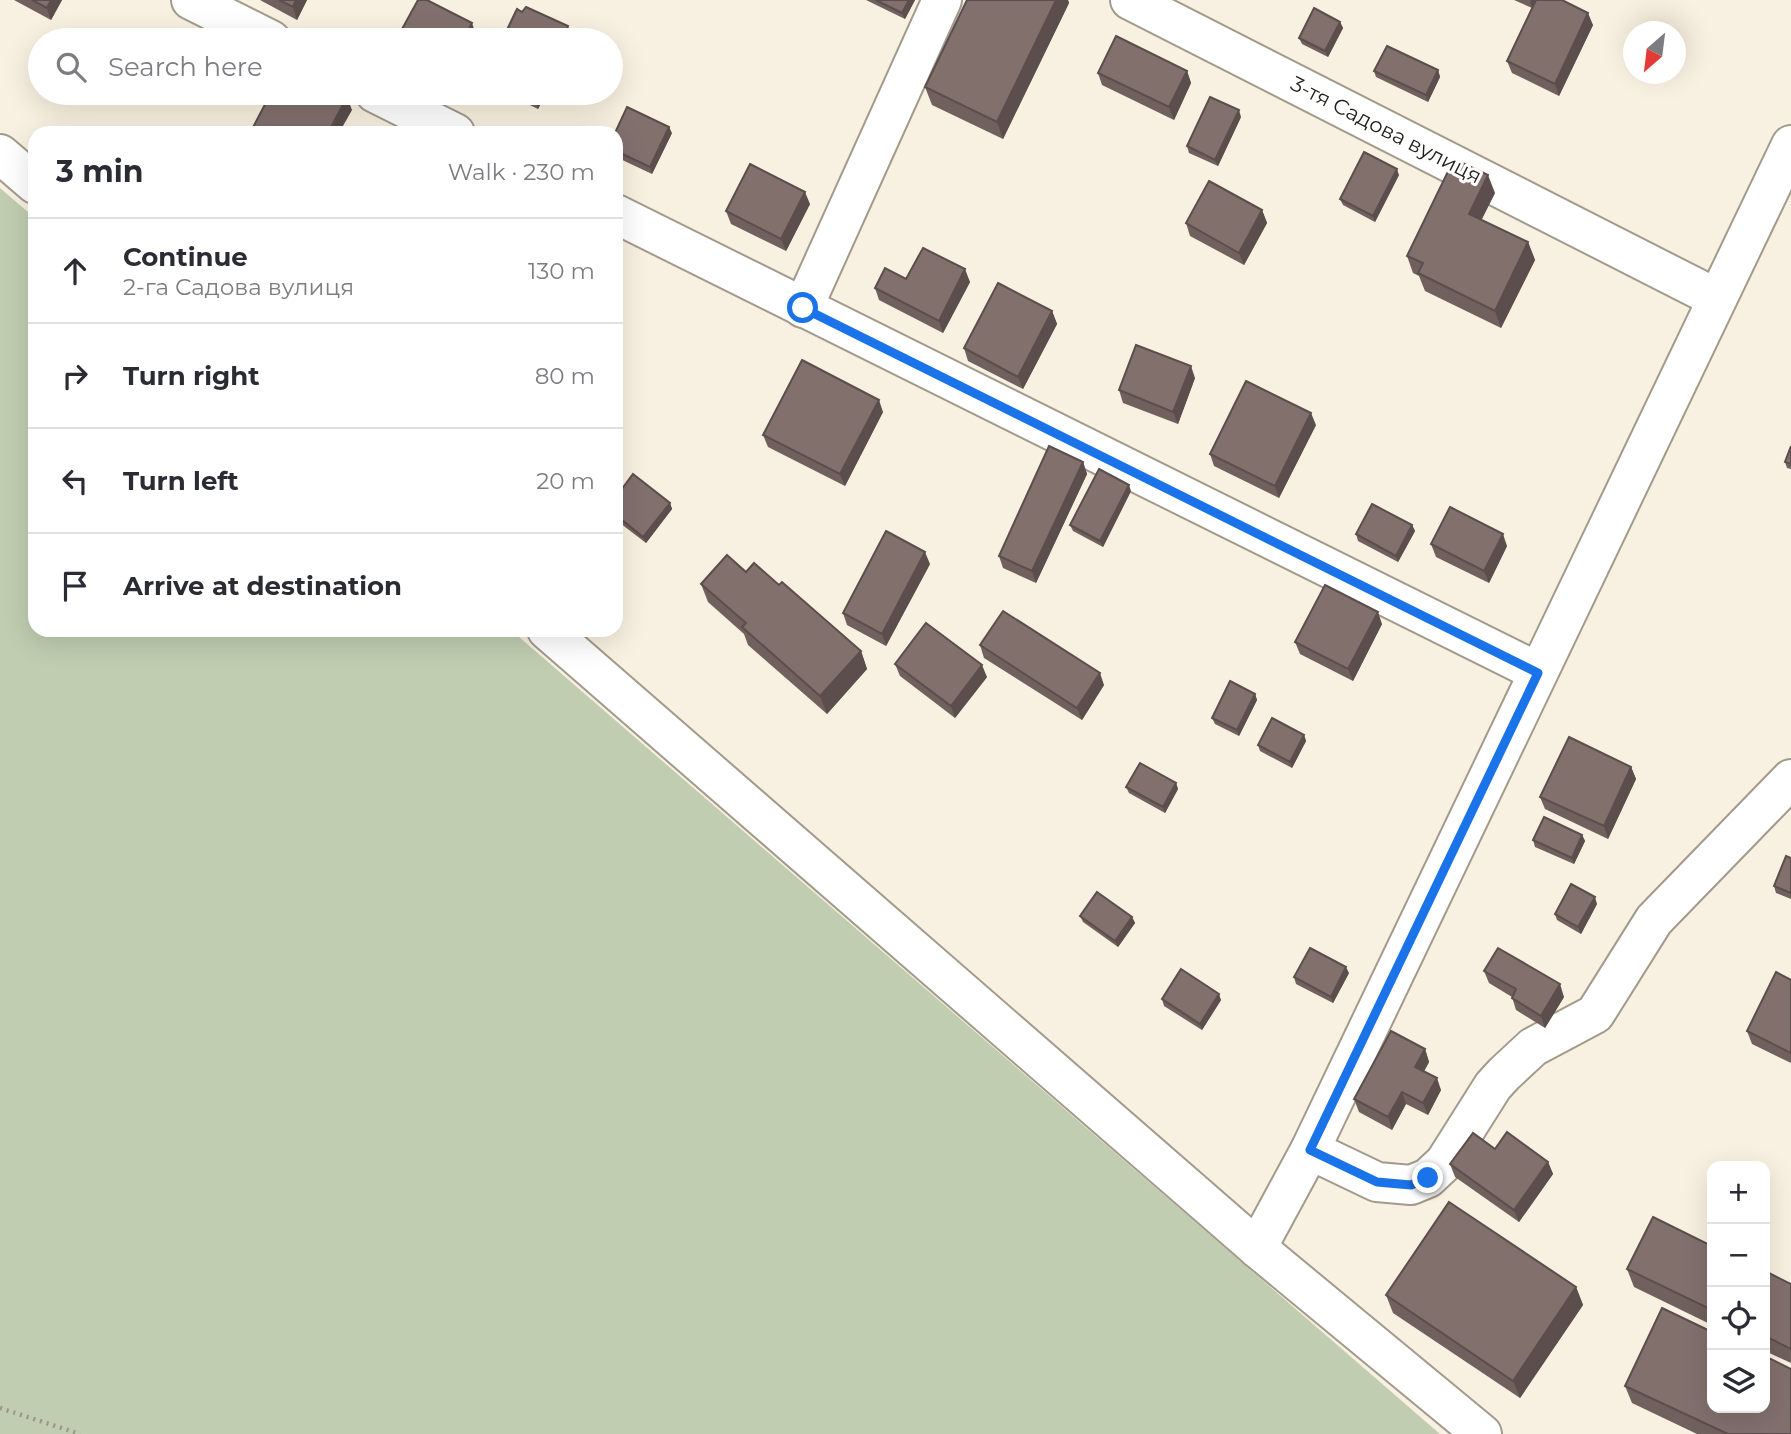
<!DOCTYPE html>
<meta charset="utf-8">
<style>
:root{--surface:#fff;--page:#f2f2f3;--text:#2b2b33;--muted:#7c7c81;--line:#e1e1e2}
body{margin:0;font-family:Montserrat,sans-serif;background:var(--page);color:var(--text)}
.controls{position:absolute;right:21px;bottom:21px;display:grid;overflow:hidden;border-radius:14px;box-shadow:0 7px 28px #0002}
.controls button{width:63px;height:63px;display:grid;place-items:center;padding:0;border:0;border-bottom:2px solid var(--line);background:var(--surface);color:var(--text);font:35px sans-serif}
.compass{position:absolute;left:1623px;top:21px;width:63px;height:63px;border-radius:50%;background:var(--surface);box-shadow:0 7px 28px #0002;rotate:208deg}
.stop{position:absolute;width:21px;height:21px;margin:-16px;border:5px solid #1a73e8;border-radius:50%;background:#fff}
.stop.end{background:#1a73e8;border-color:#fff;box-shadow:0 2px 7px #0008}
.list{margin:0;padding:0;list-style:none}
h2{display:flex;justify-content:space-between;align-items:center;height:91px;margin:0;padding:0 28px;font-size:30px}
h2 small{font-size:23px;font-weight:400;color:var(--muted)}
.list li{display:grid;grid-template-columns:46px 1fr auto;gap:21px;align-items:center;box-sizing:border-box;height:105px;padding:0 28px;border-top:2px solid var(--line)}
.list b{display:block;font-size:26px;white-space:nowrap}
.list p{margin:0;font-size:23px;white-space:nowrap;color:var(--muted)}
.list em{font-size:23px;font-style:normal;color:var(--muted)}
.icon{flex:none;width:38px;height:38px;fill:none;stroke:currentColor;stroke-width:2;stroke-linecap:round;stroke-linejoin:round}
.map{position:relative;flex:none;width:1791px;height:1434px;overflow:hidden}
.search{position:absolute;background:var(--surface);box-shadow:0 7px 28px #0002;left:28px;top:28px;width:595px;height:77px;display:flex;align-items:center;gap:18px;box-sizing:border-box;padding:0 24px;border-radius:38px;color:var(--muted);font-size:26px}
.panel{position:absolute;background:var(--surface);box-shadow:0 7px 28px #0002;left:28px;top:126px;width:595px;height:511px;border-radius:21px}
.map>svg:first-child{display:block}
</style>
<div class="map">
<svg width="1791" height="1434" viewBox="0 0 1791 1434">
<rect width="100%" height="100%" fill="#f8f0e0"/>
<path fill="#c0cdb0" d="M 0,188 L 35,218 L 35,630 L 511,630 L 1440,1434 L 0,1434 Z"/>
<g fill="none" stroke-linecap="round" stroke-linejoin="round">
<g stroke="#a29b8c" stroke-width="42">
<g id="minor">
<path d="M 191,0 L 271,40"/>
<path d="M 1130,0 L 1716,298"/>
<path d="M 375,93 L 455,133"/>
<path d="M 0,154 L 35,184"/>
<path d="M 616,214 L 1538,672"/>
<path d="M 803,308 L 942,0"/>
<path d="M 547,630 L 1257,1248 L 1482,1434"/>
<path d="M 1310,1150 L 1377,1182 L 1411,1185 L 1428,1178 L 1445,1162 L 1493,1086 L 1504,1074 L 1533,1047 L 1595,1014 L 1654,920 L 1791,779"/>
<path d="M 1257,1248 L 1310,1150 L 1791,145"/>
</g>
</g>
<path stroke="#9a9589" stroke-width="4.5" stroke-dasharray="2 5" stroke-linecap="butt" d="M 0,1408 L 80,1434"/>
<use href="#minor" stroke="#fff" stroke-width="38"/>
</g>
<g fill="#70605e">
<path d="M 14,0 L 62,0 L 51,20 Z"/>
<path d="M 260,0 L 307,0 L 297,20 Z"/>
<path d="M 866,0 L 915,0 L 905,19 Z"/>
<path d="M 967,0 L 1068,0 L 1069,3 L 1003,139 L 932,105 L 925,87 Z"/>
<path d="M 1514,0 L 1562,0 L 1593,25 L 1559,96 L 1512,73 L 1507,61 L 1532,8 Z"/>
<path d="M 1340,22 L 1343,28 L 1328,57 L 1302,44 L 1299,38 Z"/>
<path d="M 1438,70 L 1440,77 L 1428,102 L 1376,77 L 1374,71 Z"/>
<path d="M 1187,71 L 1191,83 L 1174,120 L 1102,85 L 1098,73 Z"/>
<path d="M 505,93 L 546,93 L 538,109 Z"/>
<path d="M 1241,117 L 1218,166 L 1189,153 L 1187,146 Z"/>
<path d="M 616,133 L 672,133 L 652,174 L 616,157 Z"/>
<path d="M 1399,175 L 1375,222 L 1343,205 L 1340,199 Z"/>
<path d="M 1495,193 L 1481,220 L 1528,242 L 1535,260 L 1501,328 L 1425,291 L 1419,276 L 1413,273 L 1407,256 Z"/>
<path d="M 810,204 L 786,251 L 731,224 L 726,211 Z"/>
<path d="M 1262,210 L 1267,223 L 1244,265 L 1190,236 L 1186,223 Z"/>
<path d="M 906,279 L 970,282 L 943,333 L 879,300 L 875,288 Z"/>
<path d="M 1052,311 L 1057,324 L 1023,389 L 968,361 L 964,348 Z"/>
<path d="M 1195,378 L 1178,424 L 1123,403 L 1119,390 Z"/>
<path d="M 883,412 L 845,486 L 768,447 L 763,435 Z"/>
<path d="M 1316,425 L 1279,498 L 1214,466 L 1210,454 Z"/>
<path d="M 1791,446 L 1791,469 L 1787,468 L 1785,462 Z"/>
<path d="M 1083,462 L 1087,474 L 1036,583 L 1003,568 L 999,556 Z"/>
<path d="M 1131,491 L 1103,547 L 1073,531 L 1070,525 Z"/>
<path d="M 616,497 L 670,503 L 672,509 L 646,543 L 616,520 Z"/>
<path d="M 1412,525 L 1415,531 L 1398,562 L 1358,541 L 1356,534 Z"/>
<path d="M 1431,544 L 1507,546 L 1489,583 L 1436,557 Z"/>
<path d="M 930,564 L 886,646 L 847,625 L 843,613 Z"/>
<path d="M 746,572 L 779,585 L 861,651 L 867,669 L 827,714 L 748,645 L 744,634 L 708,602 L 701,584 Z"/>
<path d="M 1382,624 L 1353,681 L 1300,654 L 1295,642 Z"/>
<path d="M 980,645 L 1104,685 L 1082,720 L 984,658 Z"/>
<path d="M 895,664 L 987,677 L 955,718 L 900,676 Z"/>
<path d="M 1255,694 L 1257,700 L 1239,736 L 1215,724 L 1212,718 Z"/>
<path d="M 1304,735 L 1306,741 L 1292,768 L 1260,751 L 1258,745 Z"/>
<path d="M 1631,767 L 1636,779 L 1608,839 L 1545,809 L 1540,797 Z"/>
<path d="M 1176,783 L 1178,789 L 1165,813 L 1129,793 L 1126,787 Z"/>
<path d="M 1582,835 L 1585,841 L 1574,864 L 1535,847 L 1533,840 Z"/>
<path d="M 1791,858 L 1791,899 L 1776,893 L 1774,886 Z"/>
<path d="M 1597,904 L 1581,934 L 1557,920 L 1555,914 Z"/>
<path d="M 1080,916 L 1132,917 L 1135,923 L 1118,947 L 1083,922 Z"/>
<path d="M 1484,971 L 1564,997 L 1545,1028 L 1516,1010 L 1512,997 L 1489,983 Z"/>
<path d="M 1349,973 L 1333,1003 L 1296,984 L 1294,977 Z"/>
<path d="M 1791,980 L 1791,1063 L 1752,1044 L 1747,1031 Z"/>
<path d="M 1162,999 L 1221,1000 L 1202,1030 L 1164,1006 Z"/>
<path d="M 1425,1049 L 1429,1062 L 1424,1071 L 1441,1090 L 1428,1115 L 1406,1104 L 1392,1130 L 1359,1112 L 1354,1099 Z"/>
<path d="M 1495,1149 L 1548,1162 L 1553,1174 L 1519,1222 L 1455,1177 L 1450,1164 Z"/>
<path d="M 1712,1246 L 1712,1325 L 1634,1287 L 1627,1269 Z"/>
<path d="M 1765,1271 L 1791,1284 L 1791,1363 L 1765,1351 Z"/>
<path d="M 1576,1287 L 1583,1305 L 1520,1398 L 1393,1313 L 1386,1295 Z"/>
<path d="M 1625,1386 L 1791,1434 L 1697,1434 L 1632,1403 Z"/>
</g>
<g fill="#5b4e4c">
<path d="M 51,0 L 62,0 L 51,20 L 47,8 Z"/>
<path d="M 296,0 L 307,0 L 297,20 L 293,7 Z"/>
<path d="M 909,0 L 915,0 L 905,19 L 902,13 Z"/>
<path d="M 1056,0 L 1068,0 L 1069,3 L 1003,139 L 997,122 Z"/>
<path d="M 1531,0 L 1537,0 L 1533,9 L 1530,2 Z"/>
<path d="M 1588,13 L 1593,25 L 1559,96 L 1555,84 Z"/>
<path d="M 1340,22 L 1343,28 L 1328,57 L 1325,51 Z"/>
<path d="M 472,23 L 476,35 L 473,40 L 463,40 Z"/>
<path d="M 568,26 L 572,39 L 565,33 Z"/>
<path d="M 1438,70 L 1440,77 L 1428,102 L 1426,95 Z"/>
<path d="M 1187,71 L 1191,83 L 1174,120 L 1169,107 Z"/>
<path d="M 536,93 L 546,93 L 538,109 L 534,97 Z"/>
<path d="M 347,97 L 352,110 L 339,133 L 328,133 Z"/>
<path d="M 1239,110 L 1241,117 L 1218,166 L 1215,160 Z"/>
<path d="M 669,127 L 672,133 L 652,174 L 650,167 Z"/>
<path d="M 1397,169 L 1399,175 L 1375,222 L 1373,216 Z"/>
<path d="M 1488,175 L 1495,193 L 1476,231 L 1469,214 Z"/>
<path d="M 805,192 L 810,204 L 786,251 L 781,239 Z"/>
<path d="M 1262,210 L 1267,223 L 1244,265 L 1239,253 Z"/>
<path d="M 1528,242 L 1535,260 L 1501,328 L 1495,311 Z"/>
<path d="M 965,269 L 970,282 L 943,333 L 939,321 Z"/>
<path d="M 1052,311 L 1057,324 L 1023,389 L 1018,377 Z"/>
<path d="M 1191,366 L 1195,378 L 1178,424 L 1173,412 Z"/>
<path d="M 879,400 L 883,412 L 845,486 L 840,474 Z"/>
<path d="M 1311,413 L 1316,425 L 1279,498 L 1275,486 Z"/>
<path d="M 1083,462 L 1087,474 L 1036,583 L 1032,571 Z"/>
<path d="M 1129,485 L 1131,491 L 1103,547 L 1100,541 Z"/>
<path d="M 670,503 L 672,509 L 646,543 L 643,537 Z"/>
<path d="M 1412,525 L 1415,531 L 1398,562 L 1396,556 Z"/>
<path d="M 1503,534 L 1507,546 L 1489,583 L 1484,571 Z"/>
<path d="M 925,552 L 930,564 L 886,646 L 882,634 Z"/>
<path d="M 1378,612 L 1382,624 L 1353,681 L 1348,669 Z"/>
<path d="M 861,651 L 867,669 L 827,714 L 820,696 Z"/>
<path d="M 982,665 L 987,677 L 955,718 L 951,706 Z"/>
<path d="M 1100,673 L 1104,685 L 1082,720 L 1077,708 Z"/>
<path d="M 1255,694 L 1257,700 L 1239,736 L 1237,730 Z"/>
<path d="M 1304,735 L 1306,741 L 1292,768 L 1290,762 Z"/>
<path d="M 1631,767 L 1636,779 L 1608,839 L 1604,826 Z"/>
<path d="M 1176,783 L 1178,789 L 1165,813 L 1163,807 Z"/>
<path d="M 1582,835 L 1585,841 L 1574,864 L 1572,858 Z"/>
<path d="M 1595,897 L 1597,904 L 1581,934 L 1578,927 Z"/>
<path d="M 1132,917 L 1135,923 L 1118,947 L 1115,941 Z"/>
<path d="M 1346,967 L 1349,973 L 1333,1003 L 1331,997 Z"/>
<path d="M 1560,984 L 1564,997 L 1545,1028 L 1541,1016 Z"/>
<path d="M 1219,994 L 1221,1000 L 1202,1030 L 1200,1024 Z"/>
<path d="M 1425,1049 L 1429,1062 L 1420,1079 L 1415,1067 Z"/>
<path d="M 1437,1078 L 1441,1090 L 1428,1115 L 1423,1103 Z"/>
<path d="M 1402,1092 L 1406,1104 L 1392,1130 L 1388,1117 Z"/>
<path d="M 1548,1162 L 1553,1174 L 1519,1222 L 1514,1210 Z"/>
<path d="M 1576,1287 L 1583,1305 L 1520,1398 L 1513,1381 Z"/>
</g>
<g fill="#82706d" stroke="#5b4e4c" stroke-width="2">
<path d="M 32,0 L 51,0 L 47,8 Z"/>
<path d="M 279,0 L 296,0 L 293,7 Z"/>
<path d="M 418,0 L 427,0 L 472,23 L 463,40 L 396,40 Z"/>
<path d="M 876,0 L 909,0 L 902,13 Z"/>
<path d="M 967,0 L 1056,0 L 997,122 L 925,87 Z"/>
<path d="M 1536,0 L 1562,0 L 1588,13 L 1555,84 L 1507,61 Z"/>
<path d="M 526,7 L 568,26 L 565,33 L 580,40 L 502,40 L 517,9 L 522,12 Z"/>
<path d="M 1314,8 L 1340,22 L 1325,51 L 1299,38 Z"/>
<path d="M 1116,36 L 1187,71 L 1169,107 L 1098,73 Z"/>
<path d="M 1387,46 L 1438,70 L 1426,95 L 1374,71 Z"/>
<path d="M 271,93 L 339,93 L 347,97 L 328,133 L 250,133 Z"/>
<path d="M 526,93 L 536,93 L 534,97 Z"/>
<path d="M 1210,97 L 1239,110 L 1215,160 L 1187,146 Z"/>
<path d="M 627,107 L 669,127 L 650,167 L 616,151 L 616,133 L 615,133 Z"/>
<path d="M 1364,152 L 1397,169 L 1373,216 L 1340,199 Z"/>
<path d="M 1454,159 L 1488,175 L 1469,214 L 1528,242 L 1495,311 L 1418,273 L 1423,263 L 1407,256 Z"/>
<path d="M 750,164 L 805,192 L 781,239 L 726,211 Z"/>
<path d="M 1209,181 L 1262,210 L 1239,253 L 1186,223 Z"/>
<path d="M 923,248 L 965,269 L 939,321 L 875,288 L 885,268 L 906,279 Z"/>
<path d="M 998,283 L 1052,311 L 1018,377 L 964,348 Z"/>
<path d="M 1136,345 L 1191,366 L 1173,412 L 1119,390 Z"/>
<path d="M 802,360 L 879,400 L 840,474 L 763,435 Z"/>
<path d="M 1246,381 L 1311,413 L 1275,486 L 1210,454 Z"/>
<path d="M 1049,446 L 1083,462 L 1032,571 L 999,556 Z"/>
<path d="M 1791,446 L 1791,464 L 1785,462 Z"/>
<path d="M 1099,469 L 1129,485 L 1100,541 L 1070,525 Z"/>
<path d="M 633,474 L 670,503 L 643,537 L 616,515 L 616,497 Z"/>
<path d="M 1372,504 L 1412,525 L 1396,556 L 1356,534 Z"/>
<path d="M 1450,507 L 1503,534 L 1484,571 L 1431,544 Z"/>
<path d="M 886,531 L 925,552 L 882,634 L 843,613 Z"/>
<path d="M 727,555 L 746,572 L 754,563 L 779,585 L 782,582 L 861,651 L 820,696 L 742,627 L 746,623 L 701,584 Z"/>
<path d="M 1325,585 L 1378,612 L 1348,669 L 1295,642 Z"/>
<path d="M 1003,611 L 1100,673 L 1077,708 L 980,645 Z"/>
<path d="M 926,623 L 982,665 L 951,706 L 895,664 Z"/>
<path d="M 1230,681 L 1255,694 L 1237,730 L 1212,718 Z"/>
<path d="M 1272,718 L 1304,735 L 1290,762 L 1258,745 Z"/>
<path d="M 1569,737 L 1631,767 L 1604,826 L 1540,797 Z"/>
<path d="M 1140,763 L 1176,783 L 1163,807 L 1126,787 Z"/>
<path d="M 1544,817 L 1582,835 L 1572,858 L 1533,840 Z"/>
<path d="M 1786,856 L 1791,858 L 1791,893 L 1774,886 Z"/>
<path d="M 1571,884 L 1595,897 L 1578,927 L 1555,914 Z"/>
<path d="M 1097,892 L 1132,917 L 1115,941 L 1080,916 Z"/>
<path d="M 1310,948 L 1346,967 L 1331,997 L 1294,977 Z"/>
<path d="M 1498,948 L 1560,984 L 1541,1016 L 1512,998 L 1516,989 L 1484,971 Z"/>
<path d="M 1181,969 L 1219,994 L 1200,1024 L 1162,999 Z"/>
<path d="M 1776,972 L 1791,980 L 1791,1053 L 1747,1031 Z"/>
<path d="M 1391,1031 L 1425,1049 L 1415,1067 L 1437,1078 L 1423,1103 L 1402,1092 L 1388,1117 L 1354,1099 Z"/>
<path d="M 1507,1132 L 1548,1162 L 1514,1210 L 1450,1164 L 1473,1133 L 1495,1149 Z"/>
<path d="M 1449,1202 L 1576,1287 L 1513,1381 L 1386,1295 Z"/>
<path d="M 1653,1217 L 1712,1246 L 1712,1310 L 1627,1269 Z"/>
<path d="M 1765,1271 L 1791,1284 L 1791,1349 L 1765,1336 Z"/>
<path d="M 1662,1308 L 1712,1332 L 1712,1408 L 1765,1408 L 1765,1356 L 1791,1369 L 1791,1434 L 1728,1434 L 1625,1386 Z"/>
</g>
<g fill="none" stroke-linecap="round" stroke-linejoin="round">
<path stroke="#1a73e8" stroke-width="9" d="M 803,308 L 1538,673 L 1310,1150 L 1377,1182 L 1411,1185 L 1428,1178"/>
</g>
<g text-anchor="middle" stroke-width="6" stroke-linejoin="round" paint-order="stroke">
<g font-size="21" fill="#201e18" stroke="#fefefe">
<text transform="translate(1386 130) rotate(27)" y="7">3-тя Садова вулиця</text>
</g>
</g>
</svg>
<div class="controls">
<button>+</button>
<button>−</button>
<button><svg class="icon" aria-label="locate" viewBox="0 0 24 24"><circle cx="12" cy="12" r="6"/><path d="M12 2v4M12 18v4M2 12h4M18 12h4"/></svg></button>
<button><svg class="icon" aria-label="layers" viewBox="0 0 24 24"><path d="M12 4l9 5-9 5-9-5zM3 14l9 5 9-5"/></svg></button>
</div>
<svg class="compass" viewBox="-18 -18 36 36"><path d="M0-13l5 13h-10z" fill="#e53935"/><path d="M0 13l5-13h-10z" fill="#7c7c81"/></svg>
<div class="stop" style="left:803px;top:308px"></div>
<div class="stop end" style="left:1428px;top:1178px"></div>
<div class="search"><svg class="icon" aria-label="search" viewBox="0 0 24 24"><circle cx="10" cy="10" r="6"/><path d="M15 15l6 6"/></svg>Search here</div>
<section class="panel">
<h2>3 min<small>Walk · 230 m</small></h2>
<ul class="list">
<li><svg class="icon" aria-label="ahead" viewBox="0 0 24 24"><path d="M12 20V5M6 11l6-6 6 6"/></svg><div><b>Continue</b><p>2-га Садова вулиця</p></div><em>130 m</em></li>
<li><svg class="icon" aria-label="right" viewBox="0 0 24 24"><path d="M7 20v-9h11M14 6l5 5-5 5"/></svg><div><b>Turn right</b></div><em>80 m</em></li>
<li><svg class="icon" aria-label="left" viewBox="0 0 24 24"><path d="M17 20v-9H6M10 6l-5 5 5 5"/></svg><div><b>Turn left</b></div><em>20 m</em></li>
<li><svg class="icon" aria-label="arrive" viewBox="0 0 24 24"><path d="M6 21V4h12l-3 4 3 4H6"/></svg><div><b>Arrive at destination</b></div></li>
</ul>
</section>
</div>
